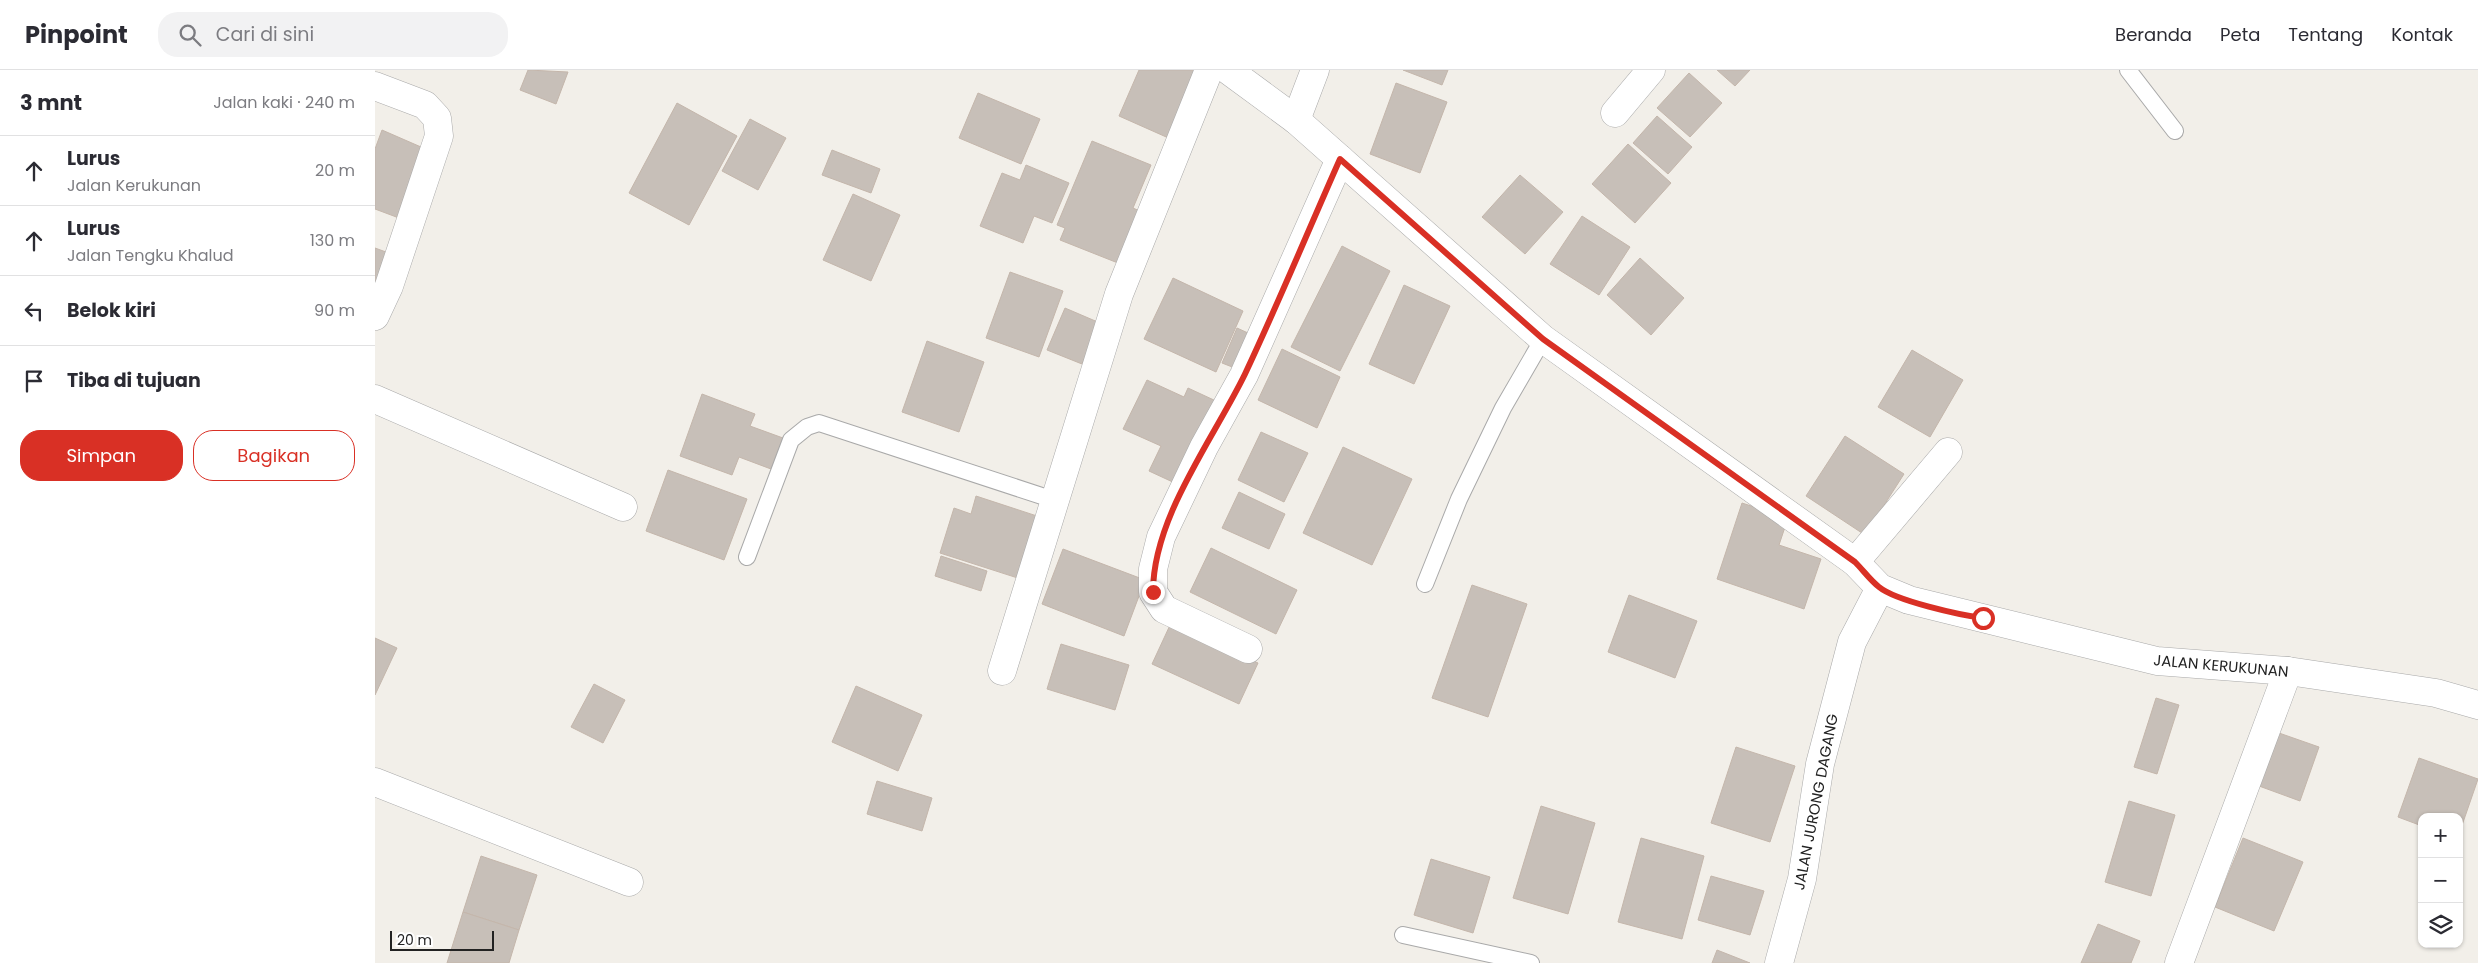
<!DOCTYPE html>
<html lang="id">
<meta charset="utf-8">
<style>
:root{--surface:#fff;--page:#f2f2f3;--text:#2b2b33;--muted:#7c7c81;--line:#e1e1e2;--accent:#d93025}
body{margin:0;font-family:Poppins,sans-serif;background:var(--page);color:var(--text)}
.controls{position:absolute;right:15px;bottom:15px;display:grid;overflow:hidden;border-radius:10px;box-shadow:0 1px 4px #0004}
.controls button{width:45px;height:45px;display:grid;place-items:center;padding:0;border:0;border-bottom:1px solid var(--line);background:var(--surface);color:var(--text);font:25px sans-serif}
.scale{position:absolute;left:15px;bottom:12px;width:104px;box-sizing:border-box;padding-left:5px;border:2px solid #222;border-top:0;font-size:14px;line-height:18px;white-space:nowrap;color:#222;-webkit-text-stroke:4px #fff;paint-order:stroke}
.stop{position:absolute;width:15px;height:15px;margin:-11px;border:4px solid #d93025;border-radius:50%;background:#fff}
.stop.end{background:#d93025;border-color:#fff;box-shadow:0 1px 5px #0008}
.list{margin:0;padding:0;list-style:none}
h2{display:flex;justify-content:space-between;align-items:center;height:65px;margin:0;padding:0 20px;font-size:21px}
h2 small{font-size:16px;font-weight:400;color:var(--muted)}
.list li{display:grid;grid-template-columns:32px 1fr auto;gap:15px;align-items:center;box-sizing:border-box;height:70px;padding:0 20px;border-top:1px solid var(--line)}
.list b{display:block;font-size:19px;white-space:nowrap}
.list p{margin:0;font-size:16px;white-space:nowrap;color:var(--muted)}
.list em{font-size:16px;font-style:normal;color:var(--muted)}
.actions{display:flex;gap:10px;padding:15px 20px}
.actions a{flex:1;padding:11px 0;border:1px solid var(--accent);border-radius:20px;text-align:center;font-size:18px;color:var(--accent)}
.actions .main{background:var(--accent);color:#fff}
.icon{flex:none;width:28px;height:28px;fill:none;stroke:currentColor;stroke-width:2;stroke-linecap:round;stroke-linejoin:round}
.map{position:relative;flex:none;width:2103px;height:893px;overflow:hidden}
header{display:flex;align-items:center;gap:30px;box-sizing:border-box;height:70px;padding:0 25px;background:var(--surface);border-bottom:1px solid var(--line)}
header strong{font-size:24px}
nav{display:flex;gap:28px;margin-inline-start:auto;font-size:18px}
.search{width:350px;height:45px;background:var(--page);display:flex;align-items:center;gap:12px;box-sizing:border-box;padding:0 18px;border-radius:20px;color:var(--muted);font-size:19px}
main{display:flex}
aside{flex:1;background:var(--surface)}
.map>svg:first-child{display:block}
</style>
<header>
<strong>Pinpoint</strong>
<div class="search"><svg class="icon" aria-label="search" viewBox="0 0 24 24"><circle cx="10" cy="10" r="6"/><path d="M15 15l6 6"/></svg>Cari di sini</div>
<nav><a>Beranda</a><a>Peta</a><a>Tentang</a><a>Kontak</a></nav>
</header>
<main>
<aside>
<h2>3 mnt<small>Jalan kaki · 240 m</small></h2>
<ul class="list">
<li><svg class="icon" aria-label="ahead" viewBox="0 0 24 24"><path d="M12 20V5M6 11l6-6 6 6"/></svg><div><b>Lurus</b><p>Jalan Kerukunan</p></div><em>20 m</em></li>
<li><svg class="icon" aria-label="ahead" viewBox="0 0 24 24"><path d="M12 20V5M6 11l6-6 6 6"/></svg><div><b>Lurus</b><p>Jalan Tengku Khalud</p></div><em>130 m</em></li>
<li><svg class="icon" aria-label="left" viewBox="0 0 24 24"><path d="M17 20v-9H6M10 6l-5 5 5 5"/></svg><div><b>Belok kiri</b></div><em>90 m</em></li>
<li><svg class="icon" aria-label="arrive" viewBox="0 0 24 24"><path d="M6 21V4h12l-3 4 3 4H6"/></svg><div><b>Tiba di tujuan</b></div></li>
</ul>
<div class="actions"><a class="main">Simpan</a><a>Bagikan</a></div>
</aside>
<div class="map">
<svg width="2103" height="893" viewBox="0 0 2103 893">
<rect width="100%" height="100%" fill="#f2efe9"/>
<g fill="#c7bfb8" stroke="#c4b6ab">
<path d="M 153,0 L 193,2 L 181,34 L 145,20 Z"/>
<path d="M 764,0 L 816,0 L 828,5 L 798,70 L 744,46 Z"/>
<path d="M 1028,0 L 1073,0 L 1067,15 Z"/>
<path d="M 1342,0 L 1375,0 L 1360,16 Z"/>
<path d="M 1314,3 L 1347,33 L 1315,67 L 1282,38 Z"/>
<path d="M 1021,13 L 1072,32 L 1045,103 L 995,84 Z"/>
<path d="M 603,23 L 665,49 L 646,94 L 584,68 Z"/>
<path d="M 302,33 L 362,66 L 314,155 L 254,123 Z"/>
<path d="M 1282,46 L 1317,77 L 1293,104 L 1258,73 Z"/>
<path d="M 375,49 L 411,68 L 383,120 L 347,101 Z"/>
<path d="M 7,60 L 46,77 L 24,148 L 0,139 L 0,79 Z"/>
<path d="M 717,71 L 776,95 L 758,138 L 769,143 L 748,195 L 685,170 L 690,158 L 682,155 Z"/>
<path d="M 1253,74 L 1296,113 L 1260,153 L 1217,114 Z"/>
<path d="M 457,80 L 505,99 L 496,123 L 447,105 Z"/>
<path d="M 651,95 L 694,113 L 677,153 L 659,146 L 648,173 L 605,156 L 627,103 L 645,110 Z"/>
<path d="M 1145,105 L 1188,142 L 1150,184 L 1107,147 Z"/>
<path d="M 478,124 L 525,145 L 496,211 L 448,190 Z"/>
<path d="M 1207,146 L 1255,177 L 1224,225 L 1175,194 Z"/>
<path d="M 967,176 L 1015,201 L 965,301 L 916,277 Z"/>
<path d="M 0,178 L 22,186 L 0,230 Z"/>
<path d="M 1265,188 L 1309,228 L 1276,265 L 1232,225 Z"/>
<path d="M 635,202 L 688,221 L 664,287 L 611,268 Z"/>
<path d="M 798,208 L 868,241 L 841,302 L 769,269 Z"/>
<path d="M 1029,215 L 1075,236 L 1039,314 L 994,294 Z"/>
<path d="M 690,238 L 725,253 L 707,294 L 672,280 Z"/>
<path d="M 862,258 L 884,268 L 870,302 L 847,293 Z"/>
<path d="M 552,271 L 609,292 L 584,362 L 527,342 Z"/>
<path d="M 907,279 L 965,307 L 942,358 L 883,330 Z"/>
<path d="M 1537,280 L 1588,310 L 1555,367 L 1503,337 Z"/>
<path d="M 772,310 L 809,327 L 813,318 L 841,331 L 802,414 L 774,401 L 786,376 L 748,359 Z"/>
<path d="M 327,324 L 380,344 L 375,356 L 408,368 L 396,399 L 364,387 L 357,405 L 305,386 Z"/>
<path d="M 886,362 L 933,383 L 909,432 L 863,410 Z"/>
<path d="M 1470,366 L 1529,404 L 1490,465 L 1431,426 Z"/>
<path d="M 968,377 L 1037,409 L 997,495 L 928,463 Z"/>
<path d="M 293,400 L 372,429 L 349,490 L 271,461 Z"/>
<path d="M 864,422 L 910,444 L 894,479 L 847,458 Z"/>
<path d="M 601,426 L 665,447 L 652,511 L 565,483 L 579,438 L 596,444 Z"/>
<path d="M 1367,433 L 1413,448 L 1404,475 L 1446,489 L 1429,539 L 1342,509 Z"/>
<path d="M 836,478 L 922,520 L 901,564 L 815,522 Z"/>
<path d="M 688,479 L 770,510 L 749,566 L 667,534 Z"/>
<path d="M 566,486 L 612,501 L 606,521 L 560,506 Z"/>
<path d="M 1097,515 L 1152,534 L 1113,647 L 1057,628 Z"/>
<path d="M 1254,525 L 1322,551 L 1300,608 L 1233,582 Z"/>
<path d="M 796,553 L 883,593 L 864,634 L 777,594 Z"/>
<path d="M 0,568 L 22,578 L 0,625 Z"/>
<path d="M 686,574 L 754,595 L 740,640 L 672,619 Z"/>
<path d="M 219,614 L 250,630 L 228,673 L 196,657 Z"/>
<path d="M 481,616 L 547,645 L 523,701 L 457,672 Z"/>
<path d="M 1781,628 L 1804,635 L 1782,704 L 1759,697 Z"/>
<path d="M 1904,663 L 1944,677 L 1925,731 L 1884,716 Z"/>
<path d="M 1361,677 L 1420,696 L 1395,772 L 1336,753 Z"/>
<path d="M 2044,688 L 2103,709 L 2084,764 L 2084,747 L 2047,747 L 2047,756 L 2023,747 Z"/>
<path d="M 502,711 L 557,728 L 547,761 L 492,744 Z"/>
<path d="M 1754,731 L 1800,745 L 1776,826 L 1730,812 Z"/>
<path d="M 1166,736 L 1220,753 L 1193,844 L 1138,828 Z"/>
<path d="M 1266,768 L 1329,786 L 1307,869 L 1243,852 Z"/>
<path d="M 1868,768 L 1928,792 L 1899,861 L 1840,837 Z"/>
<path d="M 106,786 L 162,805 L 144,860 L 88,842 Z"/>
<path d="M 1056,789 L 1115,807 L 1098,863 L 1039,845 Z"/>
<path d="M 1336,806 L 1389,821 L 1375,865 L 1323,850 Z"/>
<path d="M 88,842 L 144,860 L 134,893 L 72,893 Z"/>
<path d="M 1723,854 L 1765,871 L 1756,893 L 1706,893 Z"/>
<path d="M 1342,880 L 1375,893 L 1337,893 Z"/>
</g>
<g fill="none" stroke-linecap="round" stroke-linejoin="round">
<g stroke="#a9a9a9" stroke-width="18">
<g id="service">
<path d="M 1753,0 L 1800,61"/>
<path d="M 372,487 L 416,370 L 432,357 L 444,353 L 679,430"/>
<path d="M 1050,514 L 1084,429 L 1128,338 L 1168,269"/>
<path d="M 1028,865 L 1156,893"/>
</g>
</g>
<g stroke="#a9a9a9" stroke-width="29">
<g id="minor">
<path d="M 853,0 L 921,50 L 1168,269 L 1480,492 L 1505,518 L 1534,530 L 1782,591 L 1913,601 L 2061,623 L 2103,635"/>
<path d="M 0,16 L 50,35 L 62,48 L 64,66 L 14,216 L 0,246"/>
<path d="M 1240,43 L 1276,0"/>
<path d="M 921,50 L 940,0"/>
<path d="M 0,329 L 248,437"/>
<path d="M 1480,492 L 1573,382"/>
<path d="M 873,579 L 789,539 L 778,522 L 778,499 L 786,467 L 829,377 L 869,305 L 965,89"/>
<path d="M 627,601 L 744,224 L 834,0"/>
<path d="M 0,712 L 254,812"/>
<path d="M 1404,893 L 1427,809 L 1445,694 L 1477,572 L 1505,518"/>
<path d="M 1804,893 L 1913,601"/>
</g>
</g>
<use href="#service" stroke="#fff" stroke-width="16"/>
<use href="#minor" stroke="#fff" stroke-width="28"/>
</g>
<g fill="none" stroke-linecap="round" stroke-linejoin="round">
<path stroke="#d93025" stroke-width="6" d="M 778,522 C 778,447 838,370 870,304 C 903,234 933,161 965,89 L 1168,269 L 1480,492 C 1488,500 1495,510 1504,517 C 1521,531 1585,545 1608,548"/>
</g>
<g text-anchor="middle" stroke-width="4" stroke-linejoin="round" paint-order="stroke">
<g font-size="15" fill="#222" stroke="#fff">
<text transform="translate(1846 596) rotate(5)" y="5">JALAN KERUKUNAN</text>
<text transform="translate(1441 732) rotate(-79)" y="5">JALAN JURONG DAGANG</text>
</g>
</g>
</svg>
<div class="controls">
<button>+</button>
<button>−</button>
<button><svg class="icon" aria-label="layers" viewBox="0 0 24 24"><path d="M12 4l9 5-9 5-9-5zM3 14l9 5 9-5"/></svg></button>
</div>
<div class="scale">20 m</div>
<div class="stop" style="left:1608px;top:548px"></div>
<div class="stop end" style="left:778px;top:522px"></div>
</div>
</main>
